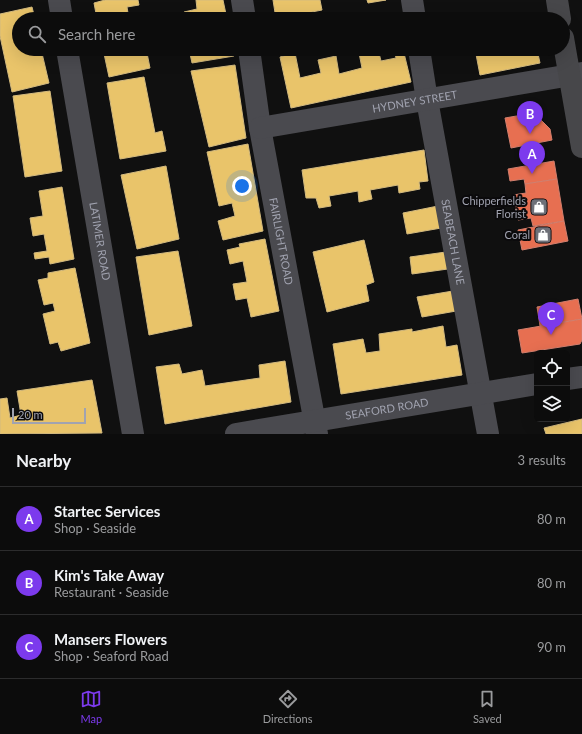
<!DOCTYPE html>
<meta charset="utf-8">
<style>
:root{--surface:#0c0c0c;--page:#1a1a1a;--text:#f1f3f6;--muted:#9a9b9d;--line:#2c2c2d;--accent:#7c3aed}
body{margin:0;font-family:Lato,sans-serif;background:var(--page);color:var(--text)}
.controls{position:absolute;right:12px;bottom:12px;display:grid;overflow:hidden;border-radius:6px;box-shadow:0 4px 16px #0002}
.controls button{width:36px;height:36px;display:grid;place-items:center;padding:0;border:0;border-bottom:1px solid var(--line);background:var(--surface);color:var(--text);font:20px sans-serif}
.scale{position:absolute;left:12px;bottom:10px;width:74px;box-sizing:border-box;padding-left:4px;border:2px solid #a1a3b0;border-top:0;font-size:11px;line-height:14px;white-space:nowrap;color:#a1a3b0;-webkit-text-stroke:3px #0b0a0c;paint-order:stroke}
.you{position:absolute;left:242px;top:186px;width:14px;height:14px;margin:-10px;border:3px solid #fff;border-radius:50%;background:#1a73e8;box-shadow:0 0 0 6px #1a73e833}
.badge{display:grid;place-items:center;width:26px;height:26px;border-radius:50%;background:var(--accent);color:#fff;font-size:13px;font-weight:700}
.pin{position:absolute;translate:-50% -33px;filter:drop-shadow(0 1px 2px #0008)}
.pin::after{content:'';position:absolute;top:21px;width:14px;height:12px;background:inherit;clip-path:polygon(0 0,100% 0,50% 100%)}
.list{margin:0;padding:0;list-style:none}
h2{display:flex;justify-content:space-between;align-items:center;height:52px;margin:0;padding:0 16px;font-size:17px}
h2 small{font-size:13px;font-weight:400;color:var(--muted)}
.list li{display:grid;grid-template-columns:26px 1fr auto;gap:12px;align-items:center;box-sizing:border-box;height:64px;padding:0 16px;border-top:1px solid var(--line)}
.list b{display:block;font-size:15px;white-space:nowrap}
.list p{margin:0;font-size:13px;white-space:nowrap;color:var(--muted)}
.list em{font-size:13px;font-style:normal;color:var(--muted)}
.icon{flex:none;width:22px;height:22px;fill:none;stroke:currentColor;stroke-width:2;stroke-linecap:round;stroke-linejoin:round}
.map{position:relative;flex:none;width:582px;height:434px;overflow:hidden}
.search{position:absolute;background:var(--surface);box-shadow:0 4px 16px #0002;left:12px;right:12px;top:12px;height:44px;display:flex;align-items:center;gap:10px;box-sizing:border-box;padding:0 14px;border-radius:22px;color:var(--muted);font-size:15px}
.sheet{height:244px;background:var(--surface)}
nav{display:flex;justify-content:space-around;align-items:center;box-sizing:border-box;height:56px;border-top:1px solid var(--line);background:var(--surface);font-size:11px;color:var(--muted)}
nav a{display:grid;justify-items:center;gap:2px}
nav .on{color:var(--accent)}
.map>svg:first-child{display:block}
</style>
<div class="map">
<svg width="582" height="434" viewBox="0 0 582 434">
<rect width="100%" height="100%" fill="#101010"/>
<g fill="#e9c46a" stroke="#d3ba7f">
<path d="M 105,0 L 138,0 L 139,5 L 127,7 L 129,19 L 97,19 L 94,3 Z"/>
<path d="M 196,0 L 223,0 L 227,19 L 186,19 L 184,12 L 197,9 Z"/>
<path d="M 273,0 L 320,0 L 322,10 L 276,19 Z"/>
<path d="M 367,0 L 386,0 L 368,3 Z"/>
<path d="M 32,7 L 35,19 L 19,19 L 19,49 L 41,49 L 49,83 L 12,92 L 0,36 L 0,14 Z"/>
<path d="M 103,49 L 133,49 L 135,55 L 147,53 L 150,68 L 109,77 Z"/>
<path d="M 189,49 L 232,49 L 234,56 L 192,63 Z"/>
<path d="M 378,49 L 381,61 L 396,58 L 394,49 L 403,49 L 411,82 L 291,108 L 280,57 L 295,53 L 300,78 L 321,73 L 318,60 L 336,56 L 339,74 L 362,68 L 359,53 Z"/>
<path d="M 475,49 L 537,49 L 540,63 L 480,75 Z"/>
<path d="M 235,65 L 246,138 L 209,147 L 191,71 Z"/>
<path d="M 144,77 L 155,133 L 162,131 L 166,151 L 120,159 L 107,83 Z"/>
<path d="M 50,91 L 62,171 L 25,177 L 13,96 Z"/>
<path d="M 248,144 L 263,231 L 223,240 L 218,221 L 235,216 L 232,203 L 219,206 L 207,152 Z"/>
<path d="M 424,150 L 428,181 L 419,182 L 420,189 L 399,193 L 398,185 L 370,190 L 372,199 L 359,202 L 358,191 L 329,196 L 331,206 L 319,208 L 316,198 L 306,198 L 302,170 Z"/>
<path d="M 166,166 L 179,239 L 137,249 L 121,175 Z"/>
<path d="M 62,187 L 74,259 L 50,264 L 49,257 L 35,259 L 34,253 L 47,251 L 44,234 L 33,236 L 30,218 L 43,216 L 39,191 Z"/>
<path d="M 443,205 L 447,227 L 407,234 L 403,213 Z"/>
<path d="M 265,239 L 279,311 L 251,317 L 247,298 L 236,300 L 233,284 L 247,282 L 243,261 L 230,264 L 227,250 L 240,247 L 239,244 Z"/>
<path d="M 364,240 L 374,282 L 366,285 L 369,301 L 327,312 L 313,252 Z"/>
<path d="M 178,251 L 192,326 L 149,335 L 136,257 Z"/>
<path d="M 453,251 L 455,268 L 412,274 L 410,257 Z"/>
<path d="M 75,268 L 90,343 L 61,351 L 58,342 L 50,344 L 43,314 L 55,311 L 53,303 L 44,305 L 38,280 L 48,278 L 48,273 Z"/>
<path d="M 459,290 L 462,310 L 422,317 L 417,297 Z"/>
<path d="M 443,326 L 446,347 L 457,345 L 462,375 L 341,394 L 333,344 L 363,339 L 366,353 L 380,351 L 379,334 L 412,329 L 412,332 Z"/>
<path d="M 285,361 L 291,402 L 165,424 L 156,367 L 179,364 L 182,374 L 202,370 L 205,386 L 260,378 L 259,365 Z"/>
<path d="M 92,380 L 102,433 L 0,434 L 0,399 L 7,398 L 10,418 L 21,415 L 17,391 Z"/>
<path d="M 582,419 L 582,434 L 546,434 L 544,428 Z"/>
</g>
<g fill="#e76f51" stroke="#d27f6e">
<path d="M 534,113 L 550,129 L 552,140 L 511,148 L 505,118 Z"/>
<path d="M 554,161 L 557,179 L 525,184 L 524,179 L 510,181 L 508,169 Z"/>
<path d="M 557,179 L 564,221 L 533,226 L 531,218 L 518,220 L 513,195 L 526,193 L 525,184 Z"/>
<path d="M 564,221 L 568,241 L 522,250 L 518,230 Z"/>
<path d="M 578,299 L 582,319 L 540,326 L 537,307 Z"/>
<path d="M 582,319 L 582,340 L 580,344 L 522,353 L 518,330 Z"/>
</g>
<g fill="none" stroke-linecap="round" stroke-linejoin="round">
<g stroke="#4a4a4f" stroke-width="22">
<path d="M 59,0 L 62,19"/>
<path d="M 242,0 L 245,19"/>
<path d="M 412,0 L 415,19"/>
<path id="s1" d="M 67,49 L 133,434"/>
<path id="s2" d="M 249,49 L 260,128 L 317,434"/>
<path id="s3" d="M 419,49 L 427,100 L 488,434"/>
<path id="s4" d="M 260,128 L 582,73"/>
<path d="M 567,379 L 582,377"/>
<path id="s5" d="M 236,434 L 537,384"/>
</g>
<g stroke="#47474a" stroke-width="22">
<path d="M 557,0 L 560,19"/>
<path d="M 563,38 L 582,147"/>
</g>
</g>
<defs>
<g id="shop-square" transform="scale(0.9)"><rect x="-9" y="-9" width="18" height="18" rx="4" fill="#6e7078" stroke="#0b0a0c"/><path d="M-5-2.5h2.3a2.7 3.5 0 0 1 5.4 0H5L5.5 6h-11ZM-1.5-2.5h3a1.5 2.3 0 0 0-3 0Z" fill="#fff"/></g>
</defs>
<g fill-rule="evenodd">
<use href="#shop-square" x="539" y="207"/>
<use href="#shop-square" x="543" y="235"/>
</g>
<g text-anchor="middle" stroke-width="4" stroke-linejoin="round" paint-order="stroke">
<g font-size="11" fill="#a1a3b0" stroke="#0b0a0c">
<text dy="4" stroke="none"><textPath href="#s4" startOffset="157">HYDNEY STREET</textPath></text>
<text dy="4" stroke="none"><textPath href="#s1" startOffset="195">LATIMER ROAD</textPath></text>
<text dy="4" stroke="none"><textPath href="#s2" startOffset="195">FAIRLIGHT ROAD</textPath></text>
<text dy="4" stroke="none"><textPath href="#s3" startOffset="196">SEABEACH LANE</textPath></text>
<text dy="4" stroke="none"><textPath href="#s5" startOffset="153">SEAFORD ROAD</textPath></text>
</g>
<g font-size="11" fill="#a1a3b0" stroke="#0b0a0c" text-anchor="end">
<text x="526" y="205">Chipperfields<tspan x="526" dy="13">Florist</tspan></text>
<text x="530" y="239">Coral</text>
</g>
</g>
</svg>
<div class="controls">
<button><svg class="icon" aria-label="locate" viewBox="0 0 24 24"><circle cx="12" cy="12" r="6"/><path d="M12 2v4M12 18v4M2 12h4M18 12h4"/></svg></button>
<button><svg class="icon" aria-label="layers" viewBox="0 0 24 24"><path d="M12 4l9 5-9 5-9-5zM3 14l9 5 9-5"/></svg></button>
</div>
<div class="scale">20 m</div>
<div class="you"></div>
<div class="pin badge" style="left:532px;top:174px">A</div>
<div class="pin badge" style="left:530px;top:134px">B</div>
<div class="pin badge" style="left:551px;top:335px">C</div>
<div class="search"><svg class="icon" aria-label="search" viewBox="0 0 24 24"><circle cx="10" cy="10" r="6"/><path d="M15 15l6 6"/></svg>Search here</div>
</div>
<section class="sheet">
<h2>Nearby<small>3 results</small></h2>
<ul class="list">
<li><span class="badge">A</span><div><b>Startec Services</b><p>Shop · Seaside</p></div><em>80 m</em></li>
<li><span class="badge">B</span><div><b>Kim's Take Away</b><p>Restaurant · Seaside</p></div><em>80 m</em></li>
<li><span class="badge">C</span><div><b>Mansers Flowers</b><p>Shop · Seaford Road</p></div><em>90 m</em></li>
</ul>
</section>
<nav>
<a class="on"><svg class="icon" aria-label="map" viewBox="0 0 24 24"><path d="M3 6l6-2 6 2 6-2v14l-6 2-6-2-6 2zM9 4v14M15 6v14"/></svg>Map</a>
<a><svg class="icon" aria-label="directions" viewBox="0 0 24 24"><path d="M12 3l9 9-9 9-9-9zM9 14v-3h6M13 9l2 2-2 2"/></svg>Directions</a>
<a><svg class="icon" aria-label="saved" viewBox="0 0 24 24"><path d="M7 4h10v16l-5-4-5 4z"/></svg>Saved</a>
</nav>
